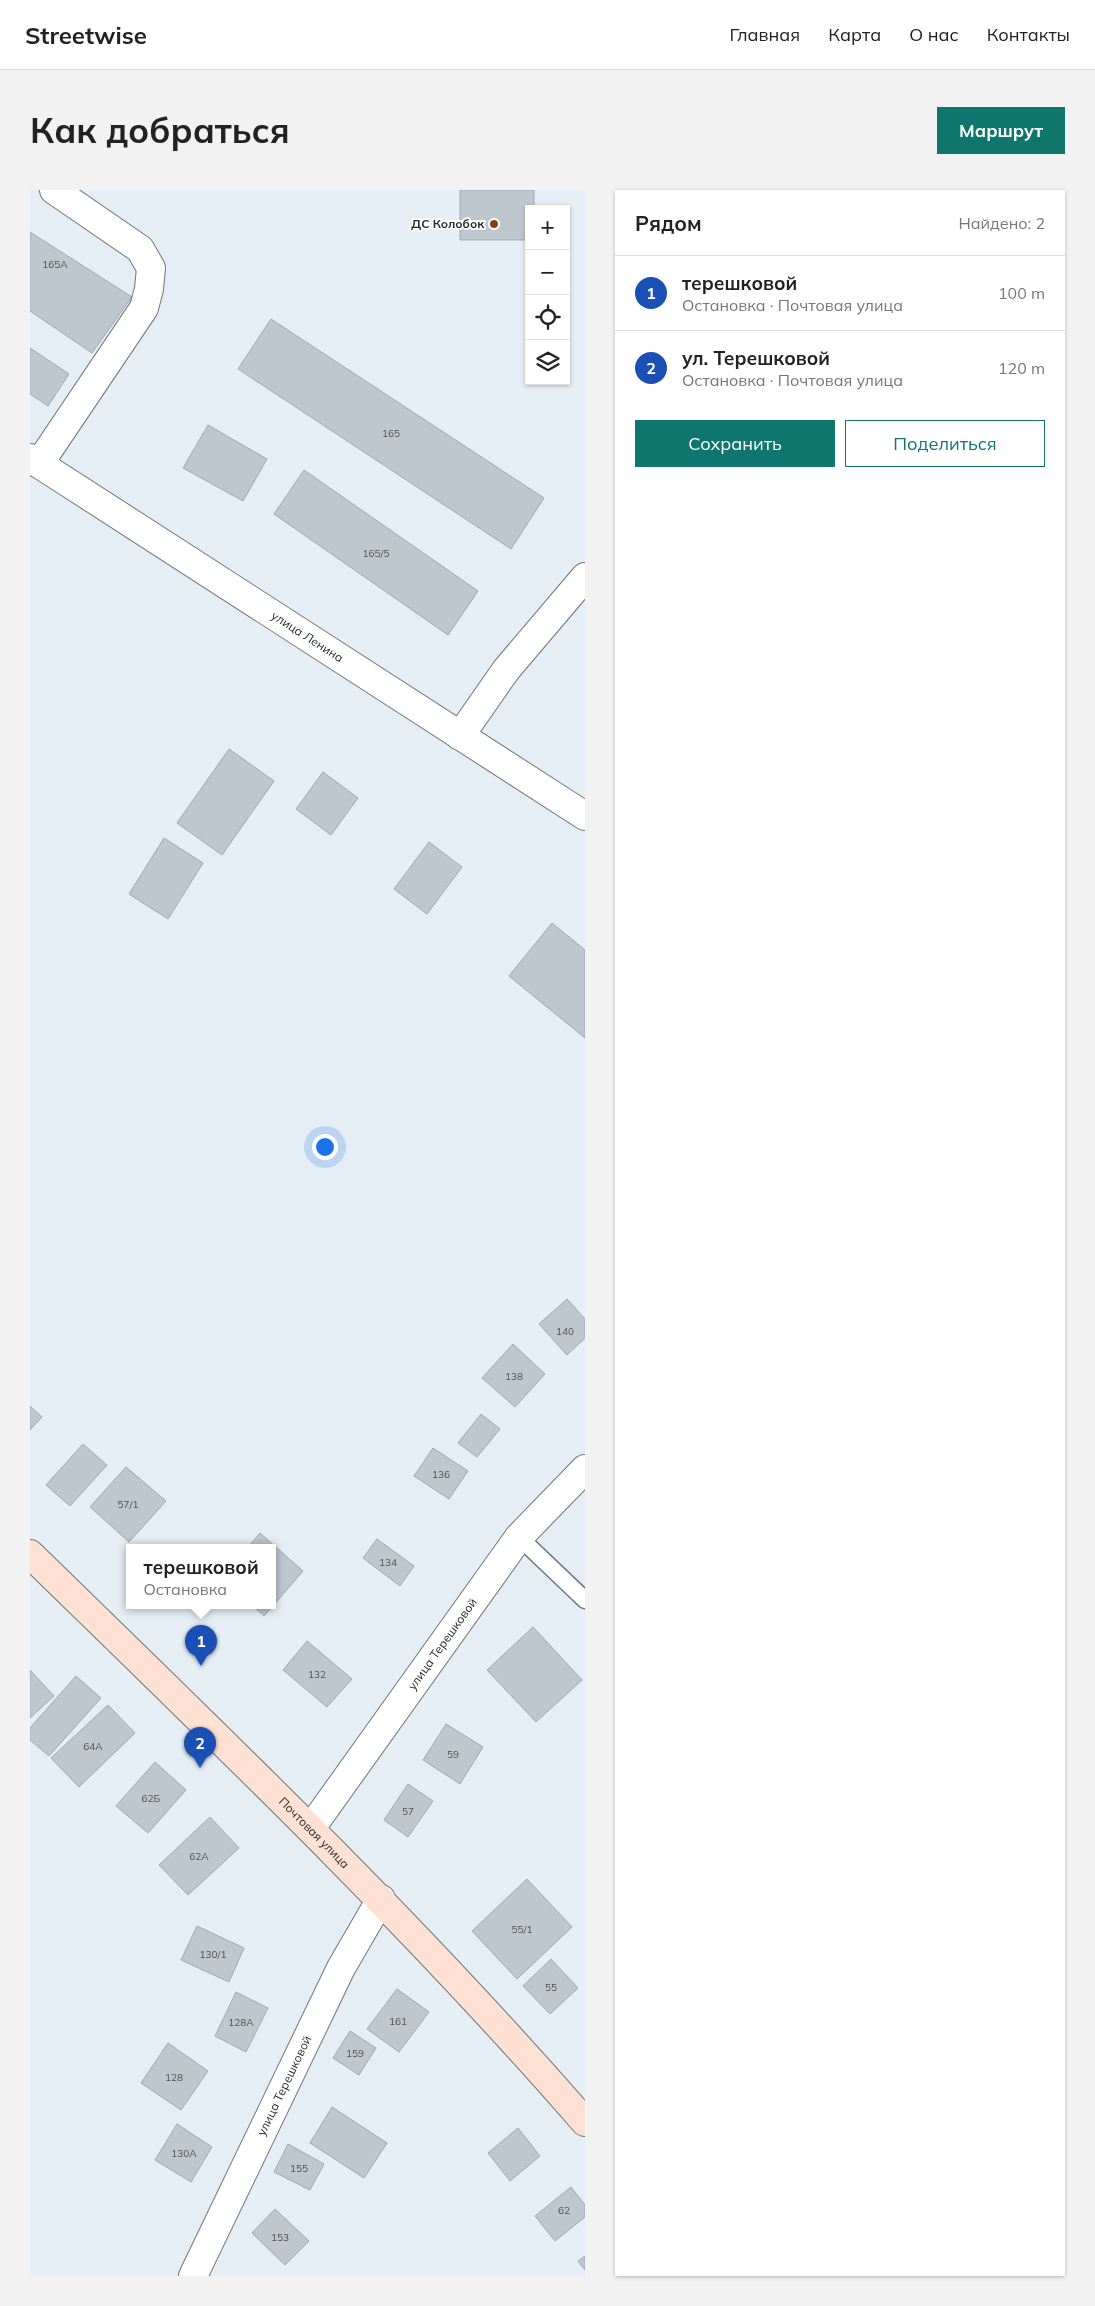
<!DOCTYPE html>
<html lang="ru">
<meta charset="utf-8">
<style>
:root{--surface:#fff;--page:#f2f2f2;--text:#222;--muted:#767676;--line:#e0e0e0;--accent:#0f766e}
body{margin:0;font-family:Mulish,sans-serif;background:var(--page);color:var(--text)}
.controls{position:absolute;right:15px;top:15px;display:grid;overflow:hidden;border-radius:0px;box-shadow:0 1px 4px #0004}
.controls button{width:45px;height:45px;display:grid;place-items:center;padding:0;border:0;border-bottom:1px solid var(--line);background:var(--surface);color:var(--text);font:25px sans-serif}
.you{position:absolute;left:294px;top:956px;width:18px;height:18px;margin:-12px;border:4px solid #fff;border-radius:50%;background:#1a73e8;box-shadow:0 0 0 8px #1a73e833}
.badge{display:grid;place-items:center;width:32px;height:32px;border-radius:50%;background:var(--accent);color:#fff;font-size:16px;font-weight:700}
.pin{position:absolute;translate:-50% -41px;filter:drop-shadow(0 1px 2px #0008)}
.pin::after{content:'';position:absolute;top:26px;width:18px;height:15px;background:inherit;clip-path:polygon(0 0,100% 0,50% 100%)}
.popup{position:absolute;left:96px;top:1354px;width:150px;height:65px;box-sizing:border-box;display:grid;place-content:center;border-radius:0px;background:var(--surface);filter:drop-shadow(0 1px 4px #0005);font-size:16px;white-space:nowrap;color:var(--muted)}
.popup b{font-size:19px;color:var(--text)}
.popup::after{content:'';position:absolute;left:50%;top:100%;margin-left:-10px;border:10px solid transparent;border-top-color:var(--surface)}
.list{margin:0;padding:0;list-style:none}
h2{display:flex;justify-content:space-between;align-items:center;height:65px;margin:0;padding:0 20px;font-size:21px}
h2 small{font-size:16px;font-weight:400;color:var(--muted)}
.list li{display:grid;grid-template-columns:32px 1fr auto;gap:15px;align-items:center;box-sizing:border-box;height:75px;padding:0 20px;border-top:1px solid var(--line)}
.list b{display:block;font-size:19px;white-space:nowrap}
.list p{margin:0;font-size:16px;white-space:nowrap;color:var(--muted)}
.list em{font-size:16px;font-style:normal;color:var(--muted)}
.actions{display:flex;gap:10px;padding:15px 20px}
.actions a{flex:1;padding:11px 0;border:1px solid var(--accent);border-radius:0px;text-align:center;font-size:18px;color:var(--accent)}
.actions .main{background:var(--accent);color:#fff}
.icon{flex:none;width:28px;height:28px;fill:none;stroke:currentColor;stroke-width:2;stroke-linecap:round;stroke-linejoin:round}
.map{position:relative;flex:none;width:555px;height:2086px;overflow:hidden;border-radius:0px}
header{display:flex;align-items:center;gap:30px;box-sizing:border-box;height:70px;padding:0 25px;background:var(--surface);border-bottom:1px solid var(--line)}
header strong{font-size:24px}
nav{display:flex;gap:28px;margin-inline-start:auto;font-size:18px}
.intro{display:flex;align-items:center;justify-content:space-between;box-sizing:border-box;height:120px;padding:0 30px}
h1{margin:0;font-size:35px}
.button{padding:12px 22px;border-radius:0px;background:var(--accent);color:#fff;font-size:18px;font-weight:700}
main{display:flex;gap:30px;padding:0 30px}
aside{flex:1;background:var(--surface);border-radius:0px;box-shadow:0 1px 4px #0004}
.map>svg:first-child{display:block}
</style>
<header>
<strong>Streetwise</strong>
<nav><a>Главная</a><a>Карта</a><a>О нас</a><a>Контакты</a></nav>
</header>
<div class="intro"><h1>Как добраться</h1><a class="button">Маршрут</a></div>
<main>
<div class="map">
<svg width="555" height="2086" viewBox="0 0 555 2086">
<rect width="100%" height="100%" fill="#e4eef4"/>
<g fill="#bec7cd" stroke="#a0a9af">
<path d="M 430,0 L 504,0 L 504,19 L 499,19 L 499,50 L 430,50 Z"/>
<path d="M 0,42 L 102,107 L 62,163 L 0,121 Z"/>
<path d="M 241,129 L 514,308 L 481,359 L 208,179 Z"/>
<path d="M 0,158 L 39,184 L 18,216 L 0,204 Z"/>
<path d="M 178,235 L 237,269 L 213,311 L 153,278 Z"/>
<path d="M 274,280 L 448,401 L 418,445 L 244,324 Z"/>
<path d="M 199,559 L 244,591 L 192,665 L 147,633 Z"/>
<path d="M 293,582 L 328,608 L 301,645 L 266,619 Z"/>
<path d="M 134,648 L 173,673 L 138,729 L 99,704 Z"/>
<path d="M 399,652 L 432,677 L 397,724 L 364,699 Z"/>
<path d="M 522,733 L 555,760 L 555,848 L 479,786 Z"/>
<path d="M 537,1109 L 555,1129 L 555,1148 L 537,1165 L 509,1134 Z"/>
<path d="M 483,1154 L 515,1184 L 485,1217 L 452,1188 Z"/>
<path d="M 0,1216 L 12,1227 L 0,1240 Z"/>
<path d="M 451,1224 L 470,1239 L 447,1267 L 428,1253 Z"/>
<path d="M 53,1254 L 77,1275 L 40,1316 L 16,1295 Z"/>
<path d="M 403,1258 L 438,1281 L 419,1309 L 384,1286 Z"/>
<path d="M 96,1277 L 136,1311 L 99,1352 L 60,1317 Z"/>
<path d="M 230,1343 L 273,1381 L 234,1426 L 222,1415 L 242,1415 L 242,1357 L 218,1357 Z"/>
<path d="M 347,1349 L 384,1376 L 370,1396 L 333,1368 Z"/>
<path d="M 503,1437 L 552,1490 L 506,1532 L 457,1480 Z"/>
<path d="M 277,1451 L 322,1489 L 297,1517 L 253,1480 Z"/>
<path d="M 0,1480 L 24,1506 L 0,1528 Z"/>
<path d="M 46,1486 L 71,1508 L 19,1566 L 0,1550 L 0,1538 Z"/>
<path d="M 78,1515 L 105,1543 L 49,1597 L 21,1568 Z"/>
<path d="M 416,1534 L 453,1557 L 430,1594 L 393,1570 Z"/>
<path d="M 125,1572 L 156,1600 L 118,1643 L 86,1616 Z"/>
<path d="M 378,1594 L 403,1611 L 378,1647 L 354,1630 Z"/>
<path d="M 180,1627 L 209,1658 L 158,1705 L 129,1675 Z"/>
<path d="M 497,1689 L 542,1737 L 487,1789 L 442,1741 Z"/>
<path d="M 167,1736 L 214,1758 L 199,1792 L 151,1770 Z"/>
<path d="M 521,1769 L 548,1798 L 520,1824 L 493,1796 Z"/>
<path d="M 367,1799 L 399,1822 L 369,1862 L 337,1839 Z"/>
<path d="M 206,1802 L 238,1818 L 216,1862 L 185,1846 Z"/>
<path d="M 320,1841 L 346,1858 L 329,1885 L 303,1868 Z"/>
<path d="M 138,1853 L 178,1881 L 151,1920 L 111,1893 Z"/>
<path d="M 302,1917 L 357,1953 L 334,1988 L 280,1953 Z"/>
<path d="M 147,1934 L 182,1957 L 161,1992 L 125,1970 Z"/>
<path d="M 488,1938 L 510,1966 L 480,1991 L 458,1963 Z"/>
<path d="M 258,1954 L 294,1974 L 280,2000 L 244,1982 Z"/>
<path d="M 541,1997 L 555,2015 L 555,2027 L 525,2051 L 505,2026 Z"/>
<path d="M 245,2019 L 279,2051 L 255,2075 L 222,2043 Z"/>
<path d="M 555,2066 L 555,2080 L 548,2071 Z"/>
</g>
<g fill="none" stroke-linecap="round" stroke-linejoin="round">
<g stroke="#6e767b" stroke-width="19">
<path id="lane" d="M 489,1347 L 555,1410"/>
</g>
<g stroke="#6e767b" stroke-width="30">
<g id="street">
<path id="s1" d="M 0,268 L 555,626"/>
<path d="M 9,274 L 114,118 L 119,99 L 121,78 L 110,59 L 24,0"/>
<path d="M 430,546 L 476,480 L 555,387"/>
<path id="s2" d="M 281,1638 L 489,1347 L 555,1279"/>
<path id="s3" d="M 163,2086 L 311,1778 L 351,1709"/>
</g>
</g>
<g stroke="#6e767b" stroke-width="30">
<g id="secondary">
<path id="s4" d="M 0,1364 C 190,1549 381,1732 555,1932"/>
</g>
</g>
<use href="#lane" stroke="#fff" stroke-width="16"/>
<use href="#street" stroke="#fff" stroke-width="28"/>
<use href="#secondary" stroke="#fee1d2" stroke-width="28"/>
</g>
<circle fill="#854018" stroke="#fff" stroke-width="2" cx="464" cy="34" r="5"/>
<g text-anchor="middle" stroke-width="4" stroke-linejoin="round" paint-order="stroke">
<g font-size="10" fill="#4c5154">
<text x="25" y="78">165А</text>
<text x="361" y="247">165</text>
<text x="346" y="367">165/5</text>
<text x="535" y="1145">140</text>
<text x="484" y="1190">138</text>
<text x="411" y="1288">136</text>
<text x="98" y="1318">57/1</text>
<text x="358" y="1376">134</text>
<text x="287" y="1488">132</text>
<text x="63" y="1560">64А</text>
<text x="423" y="1568">59</text>
<text x="121" y="1612">62Б</text>
<text x="378" y="1625">57</text>
<text x="169" y="1670">62А</text>
<text x="492" y="1743">55/1</text>
<text x="183" y="1768">130/1</text>
<text x="521" y="1801">55</text>
<text x="368" y="1835">161</text>
<text x="211" y="1836">128А</text>
<text x="325" y="1867">159</text>
<text x="144" y="1891">128</text>
<text x="154" y="1967">130А</text>
<text x="269" y="1982">155</text>
<text x="534" y="2024">62</text>
<text x="250" y="2051">153</text>
</g>
<g font-size="12" font-weight="bold" fill="#262a2c" stroke="#fff" text-anchor="end">
<text x="454" y="38">ДС Колобок</text>
</g>
<g font-size="12" fill="#262a2c" stroke="#fff">
<text dy="4" stroke="none"><textPath href="#s1" startOffset="330">улица Ленина</textPath></text>
<text dy="4" stroke="none"><textPath href="#s2" startOffset="226">улица Терешковой</textPath></text>
<text dy="4" stroke="none"><textPath href="#s4" startOffset="398">Почтовая улица</textPath></text>
<text dy="4" stroke="none"><textPath href="#s3" startOffset="211">улица Терешковой</textPath></text>
</g>
</g>
</svg>
<div class="controls">
<button>+</button>
<button>−</button>
<button><svg class="icon" aria-label="locate" viewBox="0 0 24 24"><circle cx="12" cy="12" r="6"/><path d="M12 2v4M12 18v4M2 12h4M18 12h4"/></svg></button>
<button><svg class="icon" aria-label="layers" viewBox="0 0 24 24"><path d="M12 4l9 5-9 5-9-5zM3 14l9 5 9-5"/></svg></button>
</div>
<div class="you"></div>
<div class="pin badge" style="left:171px;top:1476px;background:#1a4fb4">1</div>
<div class="popup"><b>терешковой</b>Остановка</div>
<div class="pin badge" style="left:170px;top:1578px;background:#1a4fb4">2</div>
</div>
<aside>
<h2>Рядом<small>Найдено: 2</small></h2>
<ul class="list">
<li><span class="badge" style="background:#1a4fb4">1</span><div><b>терешковой</b><p>Остановка · Почтовая улица</p></div><em>100 m</em></li>
<li><span class="badge" style="background:#1a4fb4">2</span><div><b>ул. Терешковой</b><p>Остановка · Почтовая улица</p></div><em>120 m</em></li>
</ul>
<div class="actions"><a class="main">Сохранить</a><a>Поделиться</a></div>
</aside>
</main>
